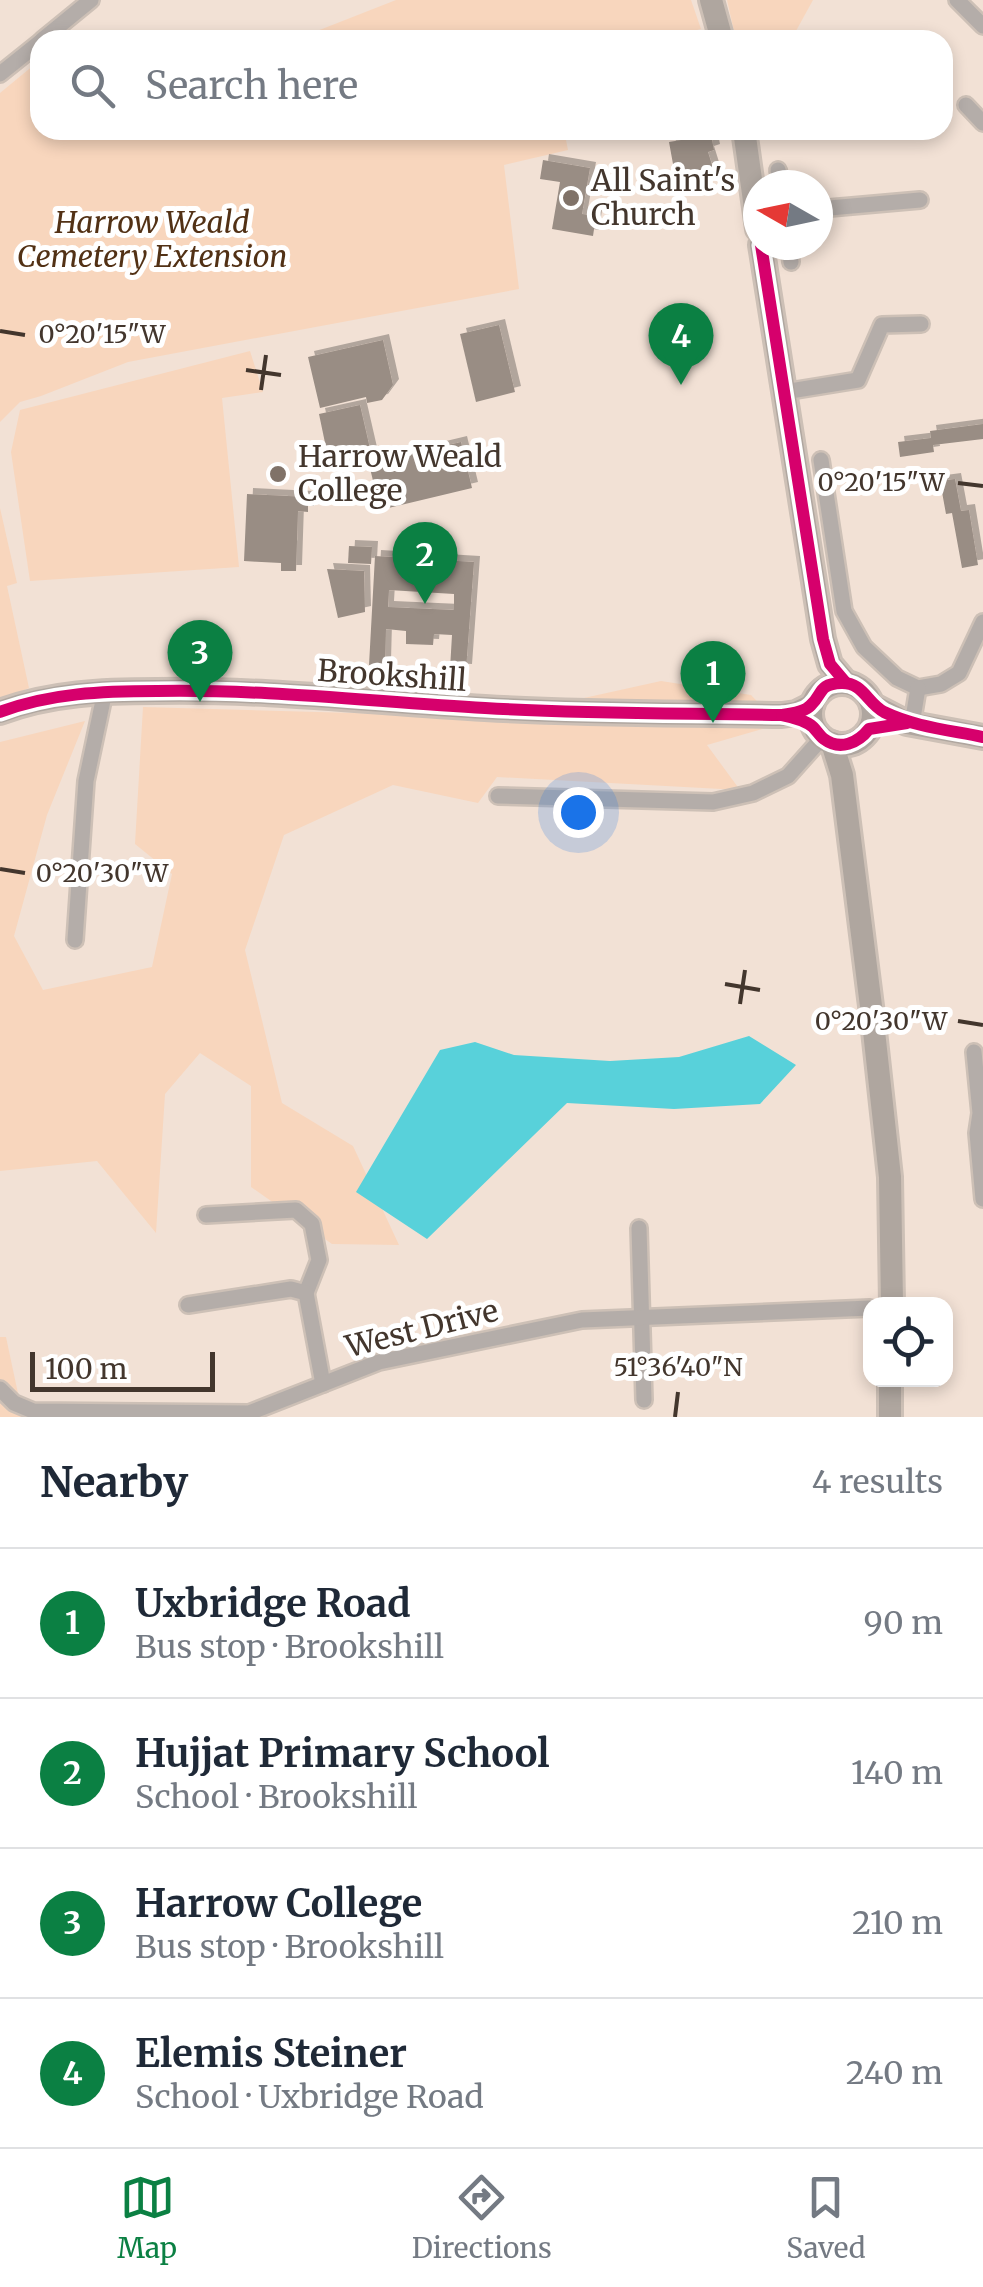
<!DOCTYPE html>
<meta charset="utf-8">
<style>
:root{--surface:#fff;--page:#f6f6f7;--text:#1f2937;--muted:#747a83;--line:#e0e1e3;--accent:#0b8043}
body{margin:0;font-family:Merriweather,serif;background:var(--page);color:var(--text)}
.controls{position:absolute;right:30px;bottom:30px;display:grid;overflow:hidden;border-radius:20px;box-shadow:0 5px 15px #0003}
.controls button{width:90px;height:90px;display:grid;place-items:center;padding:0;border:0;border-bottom:2px solid var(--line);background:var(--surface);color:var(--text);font:50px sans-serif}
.compass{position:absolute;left:743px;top:170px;width:90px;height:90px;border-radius:50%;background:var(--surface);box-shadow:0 5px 15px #0003;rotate:279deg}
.scale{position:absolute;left:30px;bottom:25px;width:185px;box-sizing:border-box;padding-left:10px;border:5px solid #43362d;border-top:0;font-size:28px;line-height:35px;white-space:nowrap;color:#43362d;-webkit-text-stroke:8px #fff;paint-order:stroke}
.you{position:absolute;left:578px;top:812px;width:35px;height:35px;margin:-25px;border:8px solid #fff;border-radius:50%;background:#1a73e8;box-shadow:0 0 0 15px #1a73e833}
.badge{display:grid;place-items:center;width:65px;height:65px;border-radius:50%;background:var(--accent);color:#fff;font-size:32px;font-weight:700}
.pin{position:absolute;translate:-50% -82px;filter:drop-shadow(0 2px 5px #0008)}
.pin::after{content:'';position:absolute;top:52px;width:35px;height:30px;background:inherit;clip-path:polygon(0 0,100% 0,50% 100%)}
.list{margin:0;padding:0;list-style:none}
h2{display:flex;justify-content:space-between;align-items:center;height:130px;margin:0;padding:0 40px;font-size:42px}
h2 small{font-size:32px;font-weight:400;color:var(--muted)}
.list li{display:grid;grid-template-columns:65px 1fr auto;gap:30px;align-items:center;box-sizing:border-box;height:150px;padding:0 40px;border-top:2px solid var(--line)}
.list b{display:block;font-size:38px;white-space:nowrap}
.list p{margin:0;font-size:32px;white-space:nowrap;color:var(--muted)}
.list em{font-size:32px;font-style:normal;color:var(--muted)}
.icon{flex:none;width:55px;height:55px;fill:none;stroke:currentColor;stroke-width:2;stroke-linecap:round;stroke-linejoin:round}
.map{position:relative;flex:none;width:983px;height:1417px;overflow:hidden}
.search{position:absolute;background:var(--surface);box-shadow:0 5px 15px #0003;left:30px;right:30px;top:30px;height:110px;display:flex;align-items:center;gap:25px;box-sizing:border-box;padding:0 35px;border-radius:30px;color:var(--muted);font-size:38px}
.sheet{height:730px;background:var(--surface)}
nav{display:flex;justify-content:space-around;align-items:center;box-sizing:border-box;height:140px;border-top:2px solid var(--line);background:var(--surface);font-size:28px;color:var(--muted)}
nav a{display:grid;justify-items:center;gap:5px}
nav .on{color:var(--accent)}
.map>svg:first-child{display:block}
</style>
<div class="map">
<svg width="983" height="1417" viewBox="0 0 983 1417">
<defs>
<filter id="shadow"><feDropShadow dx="6" dy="-6" stdDeviation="0" flood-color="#0004"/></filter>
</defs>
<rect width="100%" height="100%" fill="#f2e1d5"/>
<g fill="#f8d6bd">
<path d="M 396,0 L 691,0 L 701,29 L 659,40 L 294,40 Z"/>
<path d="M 727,0 L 813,0 L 791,40 L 736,40 Z"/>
<path d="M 40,60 L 40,130 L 564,130 L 568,150 L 504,165 L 519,289 L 128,362 L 41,396 L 20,402 L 0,422 L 0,93 Z"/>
<path d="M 250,351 L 263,392 L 222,398 L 239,567 L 30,581 L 11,452 L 20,410 Z"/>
<path d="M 0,508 L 17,583 L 7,586 L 29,688 L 0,700 Z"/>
<path d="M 661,681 L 751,695 L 779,724 L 707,745 L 740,790 L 497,777 L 478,803 L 393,785 L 284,835 L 245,950 L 282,1103 L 353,1146 L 399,1245 L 332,1244 L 251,1187 L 251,1086 L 200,1053 L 165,1094 L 156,1233 L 97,1161 L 0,1171 L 0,742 L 85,721 L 47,815 L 14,936 L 43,990 L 152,967 L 172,874 L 135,844 L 143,707 L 498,717 Z"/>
<path d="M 0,1337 L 6,1337 L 23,1417 L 0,1417 Z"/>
</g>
<path fill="#58d1da" d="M 749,1036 L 796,1065 L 760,1104 L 674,1109 L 567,1103 L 427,1239 L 356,1192 L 440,1050 L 475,1042 L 514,1055 L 610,1061 L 679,1057 Z"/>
<g fill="#998d84" fill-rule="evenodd" filter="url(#shadow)">
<path d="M 711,135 L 714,150 L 708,152 L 713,168 L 675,175 L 669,142 Z"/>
<path d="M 543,160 L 590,168 L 582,214 L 596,216 L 593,236 L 552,229 L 560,182 L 540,179 Z"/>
<path d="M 499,325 L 515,392 L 476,402 L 460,334 Z"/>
<path d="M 383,340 L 393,385 L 382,400 L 367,403 L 366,397 L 320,408 L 308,357 Z"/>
<path d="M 360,405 L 371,453 L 329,462 L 319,414 Z"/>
<path d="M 983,424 L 983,439 L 933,445 L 934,452 L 900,457 L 898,442 L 931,438 L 930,431 Z"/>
<path d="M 461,442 L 472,488 L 380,510 L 369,464 Z"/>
<path d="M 955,479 L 961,511 L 969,510 L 978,565 L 962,568 L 952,513 L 946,514 L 940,481 Z"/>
<path d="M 247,494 L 308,497 L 308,512 L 298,511 L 296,571 L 281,571 L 281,563 L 244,561 Z"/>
<path d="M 349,546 L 372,547 L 371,564 L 348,563 Z"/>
<path d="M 375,556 L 474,562 L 466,670 L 450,669 L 452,635 L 434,634 L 433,645 L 406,644 L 406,631 L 386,629 L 385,666 L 369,665 ZM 389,590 L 454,594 L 454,610 L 388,607 Z"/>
<path d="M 327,569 L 364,571 L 365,612 L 338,618 Z"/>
</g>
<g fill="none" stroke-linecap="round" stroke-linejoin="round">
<g stroke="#cdc0b6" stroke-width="20">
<g id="street">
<path d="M 957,0 L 983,26"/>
<path d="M 42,40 L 91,0"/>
<path d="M 0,74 L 40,42"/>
<path d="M 966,105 L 983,123"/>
<path d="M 778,170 L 781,185"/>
<path d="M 818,209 L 920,200"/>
<path d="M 789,245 L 791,262"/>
<path d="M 784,392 L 858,380 L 882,325 L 921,324"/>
<path d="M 821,460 L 844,611 L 864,647 L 897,678 L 918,688 L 941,684 L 959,673 L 983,622"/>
<path d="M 912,724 L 918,688"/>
<path d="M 498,796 L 713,802 L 753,793 L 788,776 L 822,738"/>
<path d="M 75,940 L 86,781 L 105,691"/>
<path d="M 974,1052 L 980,1113 L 977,1133 L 983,1199"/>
<path d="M 206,1215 L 296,1210 L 312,1224 L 319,1260 L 306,1293"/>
<path d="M 639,1228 L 644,1400"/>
<path d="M 188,1305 L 291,1289 L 306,1293 L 323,1384"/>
<path d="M 0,1389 L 14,1403 L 33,1411 L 249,1413 L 379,1362 L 582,1320 L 870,1308"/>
</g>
</g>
<g stroke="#cdc0b6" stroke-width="28">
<g id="primary">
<path d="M 711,0 L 722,40"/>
<path d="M 744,130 L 758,229"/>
<path d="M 761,245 L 823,639 L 830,664 L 846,683"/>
<circle cx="842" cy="714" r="31"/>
<path d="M 872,705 L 907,723 L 983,737"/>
<path d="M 0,712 C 50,693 104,691 157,691 C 267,689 375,702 485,708 C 583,714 683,713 782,715 L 796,713 L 812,705"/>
<path d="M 832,743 L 842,775 L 873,1022 L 890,1177 L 892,1304"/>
<path d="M 890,1417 L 890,1380"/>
</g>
</g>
<use href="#street" stroke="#b4ada9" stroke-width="15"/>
<use href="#primary" stroke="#afa69f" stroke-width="22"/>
<g stroke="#fff" stroke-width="19">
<g id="cycleway">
<path d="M 761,245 L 823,639 L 830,664 L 846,683"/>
<path d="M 0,712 C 50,693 104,691 157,691 C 267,689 375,702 485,708 C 583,714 683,713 782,715 C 791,714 805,712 811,705 C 823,694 818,684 841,683 C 863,682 867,703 884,712 C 915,727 949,730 983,737"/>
<path d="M 782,715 C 792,717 805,720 813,727 C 817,731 820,736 824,739 C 840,751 858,743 869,729 L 907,723"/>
</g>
</g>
<use href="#cycleway" stroke="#d6006c" stroke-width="12"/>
</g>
<path fill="none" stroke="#43362d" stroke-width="4" d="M 0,331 L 25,335M 246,370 L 281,375M 261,390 L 266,355M 958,483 L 983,486M 0,869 L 25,873M 725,984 L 760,990M 740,1004 L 745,970M 958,1021 L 983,1025M 675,1417 L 678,1392"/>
<g fill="#807268" stroke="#fff" stroke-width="4">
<circle cx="571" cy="198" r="10"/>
<circle cx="278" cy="474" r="10"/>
</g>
<g text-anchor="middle" stroke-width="10" stroke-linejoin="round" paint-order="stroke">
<g font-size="30" fill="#43362d" stroke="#fff" text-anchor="start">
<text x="591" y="191">All Saint's<tspan x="591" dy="34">Church</tspan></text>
<text x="298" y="467">Harrow Weald<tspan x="298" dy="34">College</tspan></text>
</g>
<g font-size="30" font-style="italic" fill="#523115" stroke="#fff">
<text x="152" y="233">Harrow Weald<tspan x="152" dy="34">Cemetery Extension</tspan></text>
</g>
<g font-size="30" fill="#43362d" stroke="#fff">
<text transform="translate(392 676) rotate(4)" y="10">Brookshill</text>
<text transform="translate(422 1329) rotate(-14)" y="10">West Drive</text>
</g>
</g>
<g font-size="25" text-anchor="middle" fill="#43362d" stroke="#fff" stroke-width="10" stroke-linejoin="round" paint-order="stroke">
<text x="102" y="343">0°20'15"W</text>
<text x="881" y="491">0°20'15"W</text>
<text x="102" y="882">0°20'30"W</text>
<text x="881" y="1030">0°20'30"W</text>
<text x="678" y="1376">51°36'40"N</text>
</g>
</svg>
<div class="controls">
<button><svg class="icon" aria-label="locate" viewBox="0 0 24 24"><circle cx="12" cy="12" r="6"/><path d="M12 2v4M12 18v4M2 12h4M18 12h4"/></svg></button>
</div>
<svg class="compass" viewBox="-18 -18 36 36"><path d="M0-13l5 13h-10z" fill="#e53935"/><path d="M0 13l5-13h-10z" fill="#747a83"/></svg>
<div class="scale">100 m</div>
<div class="you"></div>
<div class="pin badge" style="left:713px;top:723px">1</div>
<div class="pin badge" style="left:425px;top:604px">2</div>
<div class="pin badge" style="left:200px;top:702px">3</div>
<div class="pin badge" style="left:681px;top:385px">4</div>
<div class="search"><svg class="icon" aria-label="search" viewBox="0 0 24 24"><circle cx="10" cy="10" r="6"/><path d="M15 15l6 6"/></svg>Search here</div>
</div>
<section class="sheet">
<h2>Nearby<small>4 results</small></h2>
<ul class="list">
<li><span class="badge">1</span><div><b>Uxbridge Road</b><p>Bus stop · Brookshill</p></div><em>90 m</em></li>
<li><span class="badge">2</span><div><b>Hujjat Primary School</b><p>School · Brookshill</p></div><em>140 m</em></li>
<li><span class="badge">3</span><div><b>Harrow College</b><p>Bus stop · Brookshill</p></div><em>210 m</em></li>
<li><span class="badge">4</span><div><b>Elemis Steiner</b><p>School · Uxbridge Road</p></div><em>240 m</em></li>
</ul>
</section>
<nav>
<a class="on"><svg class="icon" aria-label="map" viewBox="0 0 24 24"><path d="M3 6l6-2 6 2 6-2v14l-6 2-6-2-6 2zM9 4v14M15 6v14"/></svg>Map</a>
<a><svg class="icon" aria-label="directions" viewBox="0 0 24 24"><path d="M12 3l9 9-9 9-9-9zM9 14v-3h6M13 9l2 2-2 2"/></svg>Directions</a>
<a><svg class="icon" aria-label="saved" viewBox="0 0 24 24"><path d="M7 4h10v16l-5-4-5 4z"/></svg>Saved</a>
</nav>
